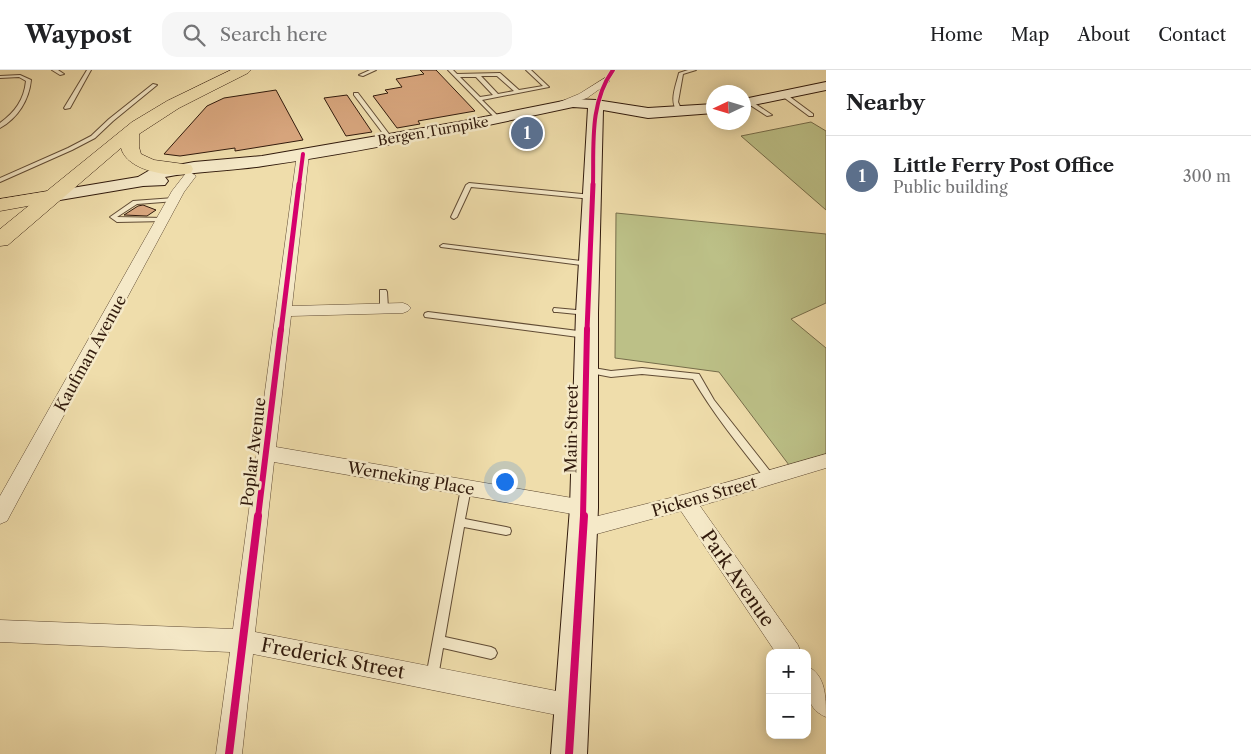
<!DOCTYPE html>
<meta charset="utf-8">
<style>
:root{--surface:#fff;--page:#f6f6f6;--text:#202124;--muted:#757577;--line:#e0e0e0;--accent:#8f2418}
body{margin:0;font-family:"Libre Caslon Text",serif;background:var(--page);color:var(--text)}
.controls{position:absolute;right:15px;bottom:15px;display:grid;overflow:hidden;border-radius:10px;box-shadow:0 2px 12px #0003}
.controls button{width:45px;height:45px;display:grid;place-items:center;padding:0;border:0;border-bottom:1px solid var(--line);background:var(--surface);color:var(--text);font:25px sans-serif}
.compass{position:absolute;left:706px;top:15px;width:45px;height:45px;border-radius:50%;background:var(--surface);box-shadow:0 2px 12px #0003;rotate:266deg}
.you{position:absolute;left:504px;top:411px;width:18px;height:18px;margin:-12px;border:4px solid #fff;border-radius:50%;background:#1a73e8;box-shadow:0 0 0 8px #1a73e833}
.badge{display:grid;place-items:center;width:32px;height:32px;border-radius:50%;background:var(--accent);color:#fff;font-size:16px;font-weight:700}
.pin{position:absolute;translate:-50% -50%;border:2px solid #fff;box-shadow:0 1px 5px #0006}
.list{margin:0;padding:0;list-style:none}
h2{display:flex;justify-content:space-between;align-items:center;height:65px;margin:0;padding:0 20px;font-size:21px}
h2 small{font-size:16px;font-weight:400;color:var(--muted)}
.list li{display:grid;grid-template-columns:32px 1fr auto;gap:15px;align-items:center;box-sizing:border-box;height:80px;padding:0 20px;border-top:1px solid var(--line)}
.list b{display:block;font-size:19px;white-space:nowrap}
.list p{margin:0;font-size:16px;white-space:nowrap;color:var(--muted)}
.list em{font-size:16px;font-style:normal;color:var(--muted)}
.icon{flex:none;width:28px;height:28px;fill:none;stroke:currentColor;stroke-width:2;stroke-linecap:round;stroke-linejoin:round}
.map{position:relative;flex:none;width:826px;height:684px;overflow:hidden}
header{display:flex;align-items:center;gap:30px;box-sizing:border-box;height:70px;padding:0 25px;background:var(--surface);border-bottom:1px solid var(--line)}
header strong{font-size:24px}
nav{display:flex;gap:28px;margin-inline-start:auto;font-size:18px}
.search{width:350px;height:45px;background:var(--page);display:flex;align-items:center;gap:12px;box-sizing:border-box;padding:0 18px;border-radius:15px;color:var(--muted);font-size:19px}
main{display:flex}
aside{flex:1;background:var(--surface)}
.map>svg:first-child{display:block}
</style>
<header>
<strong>Waypost</strong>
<div class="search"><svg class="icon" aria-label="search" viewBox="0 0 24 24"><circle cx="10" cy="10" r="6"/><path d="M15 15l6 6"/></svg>Search here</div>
<nav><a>Home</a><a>Map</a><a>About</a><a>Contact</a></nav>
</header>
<main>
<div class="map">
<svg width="826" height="684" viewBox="0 0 826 684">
<rect width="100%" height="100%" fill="#efddab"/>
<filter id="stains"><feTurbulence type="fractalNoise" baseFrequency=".004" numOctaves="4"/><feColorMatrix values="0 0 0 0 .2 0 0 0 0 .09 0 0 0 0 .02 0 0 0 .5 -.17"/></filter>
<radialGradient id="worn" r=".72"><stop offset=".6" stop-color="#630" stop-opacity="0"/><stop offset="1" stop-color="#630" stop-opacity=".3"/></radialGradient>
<g fill="#bcc087" stroke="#766d4a">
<path d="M 811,52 L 826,61 L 826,140 L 741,66 Z"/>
<path d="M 616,143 L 826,164 L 826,233 L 791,249 L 826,278 L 826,389 L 792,399 L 719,302 L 615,288 Z"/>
</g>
<g fill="#d8a67e" stroke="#311a0c">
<path d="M 420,0 L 436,0 L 475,41 L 418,51 L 420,54 L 397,58 L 373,26 L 388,23 L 385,20 L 402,17 L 396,9 L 424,4 Z"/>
<path d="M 276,20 L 303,70 L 235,81 L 235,78 L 180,86 L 164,84 L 207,36 L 224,28 Z"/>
<path d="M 347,25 L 372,62 L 346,66 L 324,28 Z"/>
<path d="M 143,135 L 156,140 L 147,146 L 124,145 L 138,136 Z"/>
</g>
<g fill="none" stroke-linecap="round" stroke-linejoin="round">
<g stroke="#604b34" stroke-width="2">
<g id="lane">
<path d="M 52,0 L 58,0 L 64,4 L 60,5 Z"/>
<path d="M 87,0 L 91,0 L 70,38 L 65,39 L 64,38 Z"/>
<path d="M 370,0 L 376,0 L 363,6 L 359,5 Z"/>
<path d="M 448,0 L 453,0 L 457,4 L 500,3 L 519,20 L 543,16 L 526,0 L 531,0 L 549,17 L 482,30 L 501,49 L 498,51 ZM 481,6 L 497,6 L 514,21 L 498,24 ZM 460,7 L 476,7 L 493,25 L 480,27 Z"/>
<path d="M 688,0 L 696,0 L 683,4 L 678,32 L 682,41 L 679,43 C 668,33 676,16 679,3 Z"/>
<path d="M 20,5 L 31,10 C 29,30 18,48 0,58 L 0,53 C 15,42 24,30 26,11 L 19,7 L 0,8 L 0,6 Z"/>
<path d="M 153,14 L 157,15 L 113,51 L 95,68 L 72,80 L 0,112 L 0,108 L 68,78 L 91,66 L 109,49 Z"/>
<path d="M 354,23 L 358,23 L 392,68 L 392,70 L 388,70 L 354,25 Z"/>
<path d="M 782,24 L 786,24 L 813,44 L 813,46 L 809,46 L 782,26 Z"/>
<path d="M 747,31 L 751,31 L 772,45 L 767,46 L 747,33 Z"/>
<path d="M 469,113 L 592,125 L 595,127 L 592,129 L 471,117 L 457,147 L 454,149 L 452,148 L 451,147 L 466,115 Z"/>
<path d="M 174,128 L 177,130 L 176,131 L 137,134 L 117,147 L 163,148 L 166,150 L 165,151 L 117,152 L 110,147 L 133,131 Z"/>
<path d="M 443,174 L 589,192 L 593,194 L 589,196 L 441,177 L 440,176 Z"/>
<path d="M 380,220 L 386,220 L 387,222 L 388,238 L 384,240 L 380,238 Z"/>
<path d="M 554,238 L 587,241 L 591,243 L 587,245 L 557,242 L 554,242 L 553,240 Z"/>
<path d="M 428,242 L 586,262 L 590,265 L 586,268 L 425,247 L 424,245 L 425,243 Z"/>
<path d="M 588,297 L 611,301 L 642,298 L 699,304 L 714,330 L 773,405 L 775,408 L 773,411 L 770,412 L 767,411 C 741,378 714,345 693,309 L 642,304 L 611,307 L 585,302 L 584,300 Z"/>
<path d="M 466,414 L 469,415 L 471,418 L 465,449 L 506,457 L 510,458 L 511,461 L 510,464 L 506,465 L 464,457 L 445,567 L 491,577 L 495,579 L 497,583 L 495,587 L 491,589 L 443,578 L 438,607 L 436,611 L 432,613 L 428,611 L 426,607 L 461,418 L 463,415 Z"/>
</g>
</g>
<g stroke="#604b34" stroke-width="1">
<g id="street">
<path d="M 605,8 L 610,11 L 608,13 L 587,28 L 555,39 L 550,36 L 579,24 Z"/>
<path d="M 303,81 L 309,84 L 292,236 L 403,233 L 408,235 L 411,238 L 408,241 L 403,243 L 291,246 L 276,377 L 584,430 L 591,432 L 594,438 L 591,444 L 584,446 L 274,392 L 255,562 L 572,624 L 581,627 L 584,636 L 581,645 L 572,648 L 253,584 L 242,684 L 216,684 L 230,582 L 0,572 L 0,550 L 233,559 L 297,84 Z"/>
<path d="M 190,102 L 196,106 L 184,122 L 7,451 L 0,454 L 0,426 L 172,121 L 186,103 Z"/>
<path d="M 826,384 L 826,398 L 700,436 L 798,575 L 801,583 L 776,583 L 681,441 L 582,468 L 575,465 L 572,459 L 575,453 L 582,450 L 686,424 Z"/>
<path d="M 807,596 C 826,605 826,627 826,647 C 804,638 807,617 807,596 Z"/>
</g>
</g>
<g stroke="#311a0c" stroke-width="2">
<g id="secondary">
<path d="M 826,12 L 826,20 L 744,37 L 744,29 Z"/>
<path d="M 573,29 L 596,30 L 648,38 L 714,34 L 714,43 L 648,48 L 603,40 L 598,243 L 598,438 L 587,684 L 551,684 L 570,438 L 576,243 L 588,38 L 573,37 C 470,59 367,81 263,96 C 231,101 198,101 165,107 L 168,111 L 165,115 L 143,116 L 54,131 L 48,130 L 45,126 L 48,122 L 138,107 L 150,100 L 194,92 L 262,86 L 464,51 Z"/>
</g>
</g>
<g stroke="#311a0c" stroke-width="1">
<path id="primary" d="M 54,120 L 61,122 L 64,126 L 61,130 L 0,141 L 0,129 Z"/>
</g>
<g stroke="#311a0c" stroke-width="1">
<path id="highway" d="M 231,0 L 251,0 L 248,3 L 179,38 L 139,64 L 139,77 L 141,84 L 154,90 L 191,95 L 193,99 L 191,103 C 170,108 127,101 121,78 L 8,175 L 0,176 L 0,159 L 132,52 L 167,31 Z"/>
</g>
<use href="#lane" fill="#f5e9c8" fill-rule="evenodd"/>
<use href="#street" fill="#f5e9c8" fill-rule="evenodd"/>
<use href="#secondary" fill="#f5e9c8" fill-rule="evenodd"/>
<use href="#primary" fill="#efddab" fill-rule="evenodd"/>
<use href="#highway" fill="#efddab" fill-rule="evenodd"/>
<g stroke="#f5e9c8" stroke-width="5.5">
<g id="cycleway-far3">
<path d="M 299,115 L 303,84"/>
<path d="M 593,115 C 594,76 589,33 613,0"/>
</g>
</g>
<g stroke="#f5e9c8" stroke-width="8">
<g id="cycleway-far2">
<path d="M 281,261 L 299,114"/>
<path d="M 587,261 L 593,114"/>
</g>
</g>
<g stroke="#f5e9c8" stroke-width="9">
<g id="cycleway-far1">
<path d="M 258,447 L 281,259"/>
<path d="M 583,447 L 587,259"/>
</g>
</g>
<g stroke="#f5e9c8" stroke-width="11">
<g id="cycleway">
<path d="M 229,684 L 258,446"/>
<path d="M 569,684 L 584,446"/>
</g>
</g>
<use href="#cycleway-far3" stroke="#d6006c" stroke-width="4"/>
<use href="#cycleway-far2" stroke="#d6006c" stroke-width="5"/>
<use href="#cycleway-far1" stroke="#d6006c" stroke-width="6"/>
<use href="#cycleway" stroke="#d6006c" stroke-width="8"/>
</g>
<g text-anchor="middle" stroke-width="5" stroke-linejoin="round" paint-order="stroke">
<g font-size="14" fill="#311a0c" stroke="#f5e9c8">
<text transform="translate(433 61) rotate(-10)" y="5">Bergen Turnpike</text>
</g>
<g font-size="16" fill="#311a0c" stroke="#f5e9c8">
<text transform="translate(90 283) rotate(-61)" y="6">Kaufman Avenue</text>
<text transform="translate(571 359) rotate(-89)" y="6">Main Street</text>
<text transform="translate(253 382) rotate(-83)" y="6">Poplar Avenue</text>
<text transform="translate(411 408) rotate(10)" y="6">Werneking Place</text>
<text transform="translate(704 426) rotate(-16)" y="6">Pickens Street</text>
</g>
<g font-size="19" fill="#311a0c" stroke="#f5e9c8">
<text transform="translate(738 508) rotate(55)" y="7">Park Avenue</text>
<text transform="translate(333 588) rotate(11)" y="7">Frederick Street</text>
</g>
</g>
<rect width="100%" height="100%" filter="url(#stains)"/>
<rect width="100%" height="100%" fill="url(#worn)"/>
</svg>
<div class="controls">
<button>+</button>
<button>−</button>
</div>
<svg class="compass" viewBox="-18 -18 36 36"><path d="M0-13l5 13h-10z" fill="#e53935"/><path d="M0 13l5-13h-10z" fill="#757577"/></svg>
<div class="you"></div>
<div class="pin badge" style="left:527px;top:63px;background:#5c6f8a">1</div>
</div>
<aside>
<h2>Nearby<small></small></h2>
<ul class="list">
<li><span class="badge" style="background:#5c6f8a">1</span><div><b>Little Ferry Post Office</b><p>Public building</p></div><em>300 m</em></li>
</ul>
</aside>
</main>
